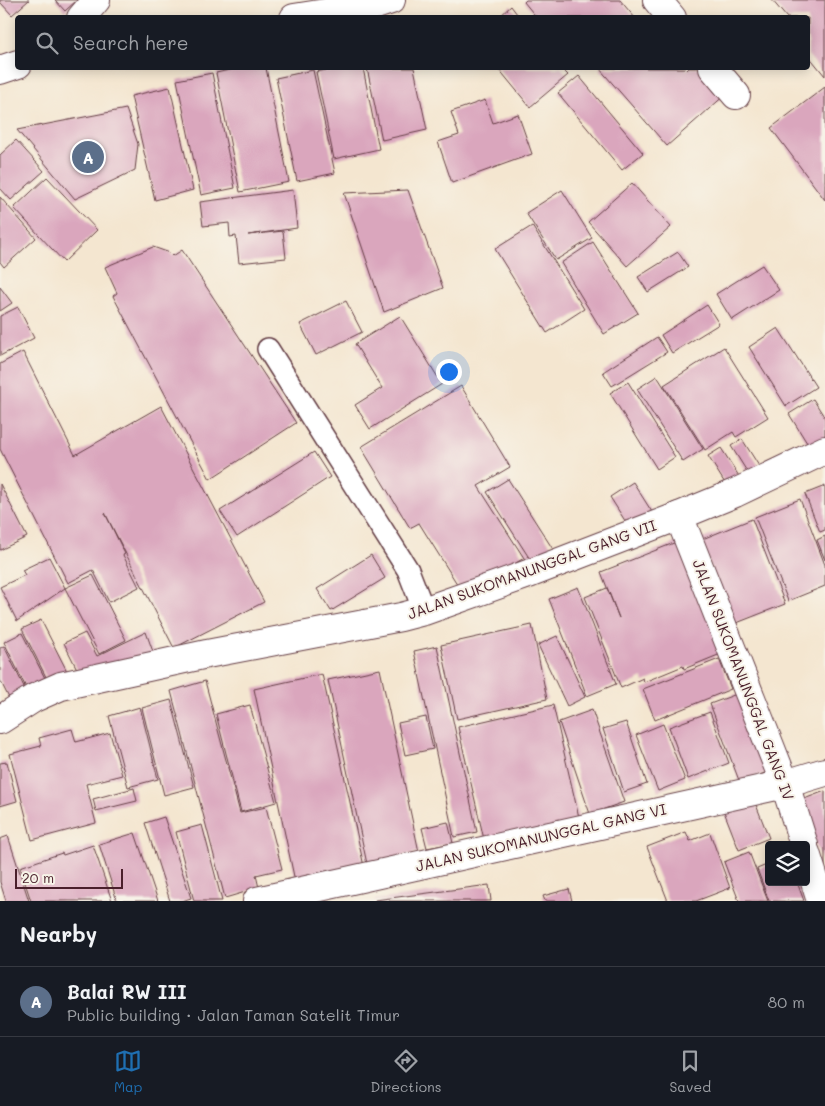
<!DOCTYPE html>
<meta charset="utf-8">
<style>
:root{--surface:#171b24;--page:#242831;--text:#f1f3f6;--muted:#9ea1a6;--line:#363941;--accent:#1f6fb2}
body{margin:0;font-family:Mali,sans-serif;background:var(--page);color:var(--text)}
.controls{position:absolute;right:15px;bottom:15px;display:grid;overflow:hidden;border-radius:5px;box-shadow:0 2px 12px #0003}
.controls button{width:45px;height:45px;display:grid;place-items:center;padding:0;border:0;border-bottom:1px solid var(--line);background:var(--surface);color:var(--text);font:25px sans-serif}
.scale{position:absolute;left:15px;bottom:12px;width:108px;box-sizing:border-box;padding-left:5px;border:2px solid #4a1f2b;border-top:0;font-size:14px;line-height:18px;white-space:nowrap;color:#4a1f2b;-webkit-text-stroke:4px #f7f3e8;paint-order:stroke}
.you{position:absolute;left:448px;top:371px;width:18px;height:18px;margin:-12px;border:4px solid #fff;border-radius:50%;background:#1a73e8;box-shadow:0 0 0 8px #1a73e833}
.badge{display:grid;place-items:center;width:32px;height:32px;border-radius:50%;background:var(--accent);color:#fff;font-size:16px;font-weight:700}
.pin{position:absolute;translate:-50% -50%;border:2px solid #fff;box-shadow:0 1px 5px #0006}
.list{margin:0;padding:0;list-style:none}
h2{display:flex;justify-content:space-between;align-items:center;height:65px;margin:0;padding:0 20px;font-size:21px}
h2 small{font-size:16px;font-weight:400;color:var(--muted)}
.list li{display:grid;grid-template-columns:32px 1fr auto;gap:15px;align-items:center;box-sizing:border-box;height:70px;padding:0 20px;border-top:1px solid var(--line)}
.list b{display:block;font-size:19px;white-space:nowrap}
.list p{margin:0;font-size:16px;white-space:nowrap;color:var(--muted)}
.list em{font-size:16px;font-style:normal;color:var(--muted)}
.icon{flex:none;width:28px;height:28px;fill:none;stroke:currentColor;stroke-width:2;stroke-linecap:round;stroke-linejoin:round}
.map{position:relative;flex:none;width:825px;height:901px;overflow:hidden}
.search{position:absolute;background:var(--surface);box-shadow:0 2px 12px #0003;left:15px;right:15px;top:15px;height:55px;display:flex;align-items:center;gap:12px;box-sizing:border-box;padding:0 18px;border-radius:5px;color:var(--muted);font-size:19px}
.sheet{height:135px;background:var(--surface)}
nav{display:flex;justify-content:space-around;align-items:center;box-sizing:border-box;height:70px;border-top:1px solid var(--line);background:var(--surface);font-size:14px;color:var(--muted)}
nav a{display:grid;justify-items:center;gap:2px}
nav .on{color:var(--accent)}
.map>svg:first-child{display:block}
</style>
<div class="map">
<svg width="825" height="901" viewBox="0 0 825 901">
<rect width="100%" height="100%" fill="#f7f3e8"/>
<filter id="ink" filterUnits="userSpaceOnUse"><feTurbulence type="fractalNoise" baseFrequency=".02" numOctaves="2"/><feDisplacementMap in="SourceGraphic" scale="10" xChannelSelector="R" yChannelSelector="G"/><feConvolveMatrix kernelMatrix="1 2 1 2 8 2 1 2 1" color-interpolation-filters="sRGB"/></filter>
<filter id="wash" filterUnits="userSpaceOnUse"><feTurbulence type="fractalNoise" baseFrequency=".0096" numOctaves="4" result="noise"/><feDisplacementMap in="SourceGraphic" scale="20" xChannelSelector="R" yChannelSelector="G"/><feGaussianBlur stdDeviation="1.12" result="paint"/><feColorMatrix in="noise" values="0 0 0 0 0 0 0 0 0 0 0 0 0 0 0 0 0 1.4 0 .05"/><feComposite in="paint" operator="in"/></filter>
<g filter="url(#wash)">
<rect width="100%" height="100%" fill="#f4e6d0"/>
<g id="blocks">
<g fill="#daa6bd">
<path d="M 0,0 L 29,0 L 12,15 L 0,2 Z"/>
<path d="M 55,0 L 77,0 L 65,11 Z"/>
<path d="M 526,0 L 620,0 L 635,18 L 537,18 L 524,2 Z"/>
<path d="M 772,0 L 825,0 L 825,76 L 808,55 L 808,44 L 809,43 L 808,41 L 808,18 L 787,18 Z"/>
<path d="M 511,6 L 520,18 L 498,18 Z"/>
<path d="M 238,68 L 266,68 L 289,182 L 240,192 L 216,73 Z"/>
<path d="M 336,68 L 363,68 L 379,149 L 334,159 L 316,72 Z"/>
<path d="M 367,68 L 414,68 L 427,130 L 382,140 Z"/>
<path d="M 498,68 L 561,68 L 568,75 L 530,107 Z"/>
<path d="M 599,68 L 685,68 L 687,70 L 689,68 L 703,68 L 726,94 L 667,146 Z"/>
<path d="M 313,70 L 335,173 L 297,181 L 276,78 Z"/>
<path d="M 212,73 L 235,188 L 201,195 L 177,80 Z"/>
<path d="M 579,76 L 643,153 L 622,170 L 558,93 Z"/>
<path d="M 170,87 L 193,190 L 155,200 L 131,96 Z"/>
<path d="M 825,87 L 825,200 L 771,128 Z"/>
<path d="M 485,100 L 493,123 L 518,114 L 532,154 L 452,183 L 438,142 L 459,135 L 451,112 Z"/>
<path d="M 126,109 L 138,144 L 135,170 L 75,199 L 17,130 Z"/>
<path d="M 16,140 L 44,171 L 11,200 L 0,188 L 0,155 Z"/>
<path d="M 47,177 L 97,230 L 64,262 L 14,208 Z"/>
<path d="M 632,183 L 671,227 L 627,266 L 588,222 Z"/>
<path d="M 293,190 L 297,228 L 248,235 L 283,231 L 286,258 L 239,263 L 236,236 L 230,237 L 229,223 L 203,226 L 200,202 Z"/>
<path d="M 408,190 L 443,288 L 384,312 L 344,193 Z"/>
<path d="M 562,190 L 592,238 L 556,260 L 526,213 Z"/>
<path d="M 0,197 L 36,238 L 4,267 L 0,262 Z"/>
<path d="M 532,226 L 584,309 L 547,333 L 495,249 Z"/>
<path d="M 593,242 L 638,313 L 604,334 L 561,263 Z"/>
<path d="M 153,247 L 170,253 L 173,256 L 182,250 L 296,423 L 210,479 L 113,296 L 117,293 L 105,267 Z"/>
<path d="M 678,252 L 688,267 L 648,292 L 638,277 Z"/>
<path d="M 762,265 L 779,290 L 732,320 L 716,294 Z"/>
<path d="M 0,287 L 12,303 L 0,311 Z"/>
<path d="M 346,301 L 362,332 L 316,355 L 300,324 Z"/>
<path d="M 707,305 L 719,324 L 672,353 L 661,335 Z"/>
<path d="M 18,307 L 34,338 L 0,356 L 0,316 Z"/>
<path d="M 400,316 L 442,384 L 370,429 L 355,405 L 382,388 L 355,344 Z"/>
<path d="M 778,328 L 816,387 L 786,406 L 749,347 Z"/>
<path d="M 657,337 L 667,352 L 612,386 L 603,372 Z"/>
<path d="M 724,347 L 768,417 L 736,437 L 733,432 L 705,450 L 664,385 Z"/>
<path d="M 23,352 L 75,455 L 161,406 L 264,602 L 174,648 L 105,513 L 125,554 L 123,555 L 139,587 L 109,602 L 93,570 L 68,583 L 0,449 L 0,364 Z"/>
<path d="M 657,376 L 703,449 L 683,462 L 637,389 Z"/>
<path d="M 628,382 L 675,457 L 657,469 L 610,393 Z"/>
<path d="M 461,386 L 510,467 L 478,486 L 524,558 L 464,595 L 419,523 L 410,528 L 361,447 Z"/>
<path d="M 813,399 L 825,418 L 825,442 L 812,451 L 789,414 Z"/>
<path d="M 742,439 L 764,474 L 753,481 L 731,446 Z"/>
<path d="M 721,448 L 744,484 L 731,493 L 708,456 Z"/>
<path d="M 314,452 L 330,477 L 237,537 L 220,511 Z"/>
<path d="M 508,479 L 556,554 L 535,567 L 487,492 Z"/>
<path d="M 633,482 L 652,512 L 629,527 L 610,497 Z"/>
<path d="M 0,484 L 27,537 L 0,550 Z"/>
<path d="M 825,486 L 825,530 L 820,532 L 805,494 Z"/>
<path d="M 800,499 L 825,565 L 825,586 L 788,601 L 755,517 Z"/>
<path d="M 752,519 L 785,604 L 734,624 L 700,540 Z"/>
<path d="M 825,536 L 825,560 L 817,540 Z"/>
<path d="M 684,539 L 728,651 L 684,669 L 683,666 L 644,682 L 643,678 L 621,688 L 585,597 L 607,588 L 619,618 L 601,572 Z"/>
<path d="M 371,555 L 385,578 L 331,611 L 317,589 Z"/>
<path d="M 49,557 L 65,588 L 17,621 L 0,587 L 25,575 L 22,570 Z"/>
<path d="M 93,575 L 126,640 L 99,654 L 65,588 Z"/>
<path d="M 578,587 L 616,684 L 587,696 L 549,599 Z"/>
<path d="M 41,620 L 71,679 L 52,689 L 22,629 Z"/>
<path d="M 532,625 L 547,699 L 457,719 L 441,645 Z"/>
<path d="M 146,632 L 152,649 L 157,655 L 83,681 L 64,643 L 85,633 L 97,656 Z"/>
<path d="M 22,633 L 49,686 L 30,696 L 4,642 Z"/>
<path d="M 557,636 L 585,697 L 567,706 L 538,645 Z"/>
<path d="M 4,646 L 30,699 L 14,708 L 0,680 L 0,648 Z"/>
<path d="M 437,646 L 477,832 L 454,837 L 414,651 Z"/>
<path d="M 719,659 L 731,689 L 655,720 L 643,689 Z"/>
<path d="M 380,669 L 419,852 L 367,864 L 328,680 Z"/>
<path d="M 322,674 L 365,871 L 296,886 L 254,689 Z"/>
<path d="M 205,681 L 240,813 L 266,807 L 282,869 L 256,875 L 259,888 L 225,898 L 171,691 Z"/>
<path d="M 742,692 L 772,770 L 740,783 L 710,704 Z"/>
<path d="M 171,700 L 194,787 L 164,795 L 142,708 Z"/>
<path d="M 250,705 L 276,802 L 241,812 L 216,714 Z"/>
<path d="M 553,705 L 581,826 L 486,848 L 458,727 Z"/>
<path d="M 140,707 L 158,779 L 128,787 L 109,716 Z"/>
<path d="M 592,710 L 624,802 L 590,814 L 559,722 Z"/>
<path d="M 710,712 L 729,763 L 688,779 L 669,727 Z"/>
<path d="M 426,717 L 433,749 L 405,755 L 398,723 Z"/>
<path d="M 626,722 L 647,784 L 624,792 L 603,729 Z"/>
<path d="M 663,724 L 685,780 L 658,791 L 636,735 Z"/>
<path d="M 72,729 L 76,742 L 110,733 L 122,775 L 86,784 L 96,823 L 32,840 L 10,754 L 41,746 L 39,738 Z"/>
<path d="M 7,762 L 17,801 L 0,806 L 0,763 Z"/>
<path d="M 134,788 L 137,801 L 96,811 L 93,799 Z"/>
<path d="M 825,791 L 825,869 L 799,801 Z"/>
<path d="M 753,797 L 769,838 L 739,850 L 723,809 Z"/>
<path d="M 164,817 L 191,898 L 182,901 L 170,901 L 145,823 Z"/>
<path d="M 448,822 L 453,843 L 427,848 L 422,828 Z"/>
<path d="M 202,825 L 222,901 L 194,901 L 176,832 Z"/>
<path d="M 686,832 L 690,841 L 710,833 L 730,888 L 696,901 L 668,901 L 647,847 Z"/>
<path d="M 135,833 L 158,901 L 117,901 L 99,844 Z"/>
<path d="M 8,836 L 29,901 L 6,901 L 0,882 L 0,839 Z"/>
<path d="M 93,845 L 112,901 L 31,901 L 20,867 L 62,853 L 63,855 Z"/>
<path d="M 749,852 L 768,901 L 739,901 L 724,862 Z"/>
<path d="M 769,864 L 769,882 L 797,882 L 804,901 L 769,901 L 757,869 Z"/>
<path d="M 489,885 L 491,901 L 375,901 L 375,900 Z"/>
<path d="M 569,889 L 572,901 L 545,901 L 543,896 Z"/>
</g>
</g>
</g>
<g filter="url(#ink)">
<use href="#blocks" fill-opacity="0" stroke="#643d44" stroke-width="1"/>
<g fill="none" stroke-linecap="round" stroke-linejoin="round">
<g stroke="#643d44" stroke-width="24">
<path id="service" d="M 268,349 L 408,570 L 424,611"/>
</g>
<g stroke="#643d44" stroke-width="30">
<g id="minor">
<path d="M 657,0 L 672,18"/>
<path d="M 81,18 L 96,0"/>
<path d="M 294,18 L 376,5 L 391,0"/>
<path d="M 713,68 L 736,95"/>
<path d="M 0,70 L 18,64"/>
<path d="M 679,516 L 785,784 L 804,845"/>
<path d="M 0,720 L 34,698 L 61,686 L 207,654 L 401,617 L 424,611 L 531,573 L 679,516 L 735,493 L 825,450"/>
<path d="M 806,853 L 821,901"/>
<path d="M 257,901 L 785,784 L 825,772"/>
</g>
</g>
<use href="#service" stroke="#fff" stroke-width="21"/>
<use href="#minor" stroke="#fff" stroke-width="28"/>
</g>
</g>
<g text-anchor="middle" stroke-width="4" stroke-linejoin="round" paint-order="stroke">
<g font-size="15" fill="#4a1f2b" stroke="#f7f3e8">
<text transform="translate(532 570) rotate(-20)" y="5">JALAN SUKOMANUNGGAL GANG VII</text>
<text transform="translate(743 680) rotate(69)" y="5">JALAN SUKOMANUNGGAL GANG IV</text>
<text transform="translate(541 838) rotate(-13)" y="5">JALAN SUKOMANUNGGAL GANG VI</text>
</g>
</g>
</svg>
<div class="controls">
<button><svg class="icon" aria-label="layers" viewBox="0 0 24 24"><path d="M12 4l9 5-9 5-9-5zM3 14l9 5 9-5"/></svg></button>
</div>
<div class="scale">20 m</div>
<div class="you"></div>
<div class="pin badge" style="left:88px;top:157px;background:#5c6f8a">A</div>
<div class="search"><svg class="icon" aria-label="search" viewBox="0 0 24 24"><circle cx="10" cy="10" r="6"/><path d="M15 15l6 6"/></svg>Search here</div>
</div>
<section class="sheet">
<h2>Nearby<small></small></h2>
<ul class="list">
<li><span class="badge" style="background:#5c6f8a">A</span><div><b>Balai RW III</b><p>Public building · Jalan Taman Satelit Timur</p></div><em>80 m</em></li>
</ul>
</section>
<nav>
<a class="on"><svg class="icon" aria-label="map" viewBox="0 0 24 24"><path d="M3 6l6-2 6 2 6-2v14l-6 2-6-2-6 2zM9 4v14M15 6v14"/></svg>Map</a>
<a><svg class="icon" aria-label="directions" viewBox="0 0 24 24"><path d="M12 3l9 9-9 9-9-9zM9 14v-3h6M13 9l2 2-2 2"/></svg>Directions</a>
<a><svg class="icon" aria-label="saved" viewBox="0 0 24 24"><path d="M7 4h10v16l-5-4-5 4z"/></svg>Saved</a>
</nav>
